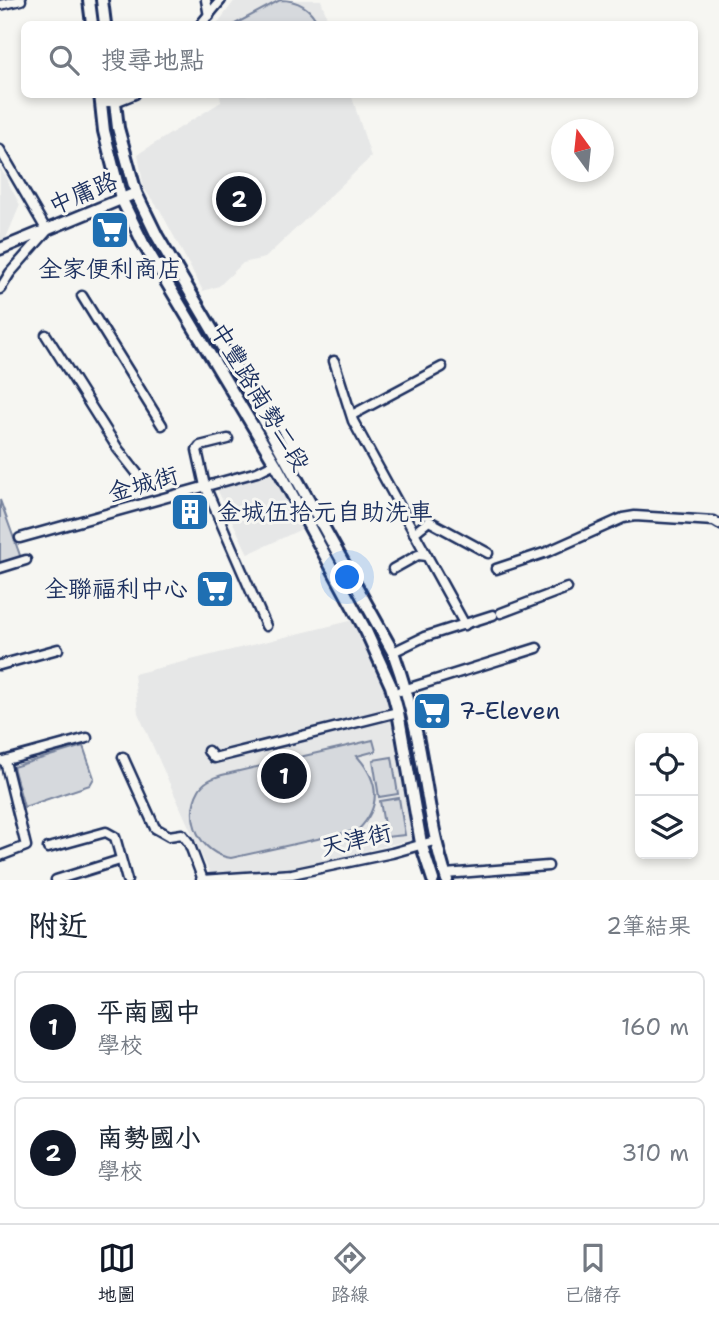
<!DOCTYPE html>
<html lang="zh-TW">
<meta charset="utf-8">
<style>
:root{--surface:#fff;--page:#f2f2f3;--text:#1f2937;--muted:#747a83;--line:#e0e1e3;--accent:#111827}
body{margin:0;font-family:"Shantell Sans","LXGW WenKai TC",sans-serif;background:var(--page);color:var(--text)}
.controls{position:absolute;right:21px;bottom:21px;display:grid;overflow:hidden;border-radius:10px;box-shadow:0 4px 10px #0003}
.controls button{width:63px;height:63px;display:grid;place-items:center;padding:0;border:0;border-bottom:2px solid var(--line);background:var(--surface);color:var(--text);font:35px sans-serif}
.compass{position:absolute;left:551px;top:119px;width:63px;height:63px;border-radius:50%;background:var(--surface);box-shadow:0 4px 10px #0003;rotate:345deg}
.you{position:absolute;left:348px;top:578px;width:24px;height:24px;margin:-18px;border:5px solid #fff;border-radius:50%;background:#1a73e8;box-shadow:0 0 0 10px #1a73e833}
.badge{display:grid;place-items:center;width:46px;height:46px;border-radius:50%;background:var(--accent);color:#fff;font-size:23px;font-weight:700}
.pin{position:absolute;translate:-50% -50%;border:4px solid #fff;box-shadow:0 2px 7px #0006}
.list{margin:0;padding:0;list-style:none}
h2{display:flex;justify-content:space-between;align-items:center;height:91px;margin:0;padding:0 28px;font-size:30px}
h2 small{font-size:23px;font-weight:400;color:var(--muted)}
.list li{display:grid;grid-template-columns:46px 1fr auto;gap:21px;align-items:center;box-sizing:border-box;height:112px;margin:0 14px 14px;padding:0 14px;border:2px solid var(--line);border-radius:10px}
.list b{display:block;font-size:26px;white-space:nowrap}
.list p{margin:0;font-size:23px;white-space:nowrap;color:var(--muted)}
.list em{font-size:23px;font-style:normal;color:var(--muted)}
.icon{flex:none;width:38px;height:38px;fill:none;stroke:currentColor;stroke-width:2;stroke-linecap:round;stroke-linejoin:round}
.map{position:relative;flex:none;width:719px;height:880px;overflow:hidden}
.search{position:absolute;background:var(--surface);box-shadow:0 4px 10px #0003;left:21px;right:21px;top:21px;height:77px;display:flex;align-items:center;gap:18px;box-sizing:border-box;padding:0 24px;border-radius:10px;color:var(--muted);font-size:26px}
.sheet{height:343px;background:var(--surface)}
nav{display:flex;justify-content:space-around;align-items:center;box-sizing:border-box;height:98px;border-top:2px solid var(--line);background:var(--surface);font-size:19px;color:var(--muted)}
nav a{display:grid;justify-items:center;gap:4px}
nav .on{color:var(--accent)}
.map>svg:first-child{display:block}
</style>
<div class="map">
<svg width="719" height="880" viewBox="0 0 719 880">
<rect width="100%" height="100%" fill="#f6f6f2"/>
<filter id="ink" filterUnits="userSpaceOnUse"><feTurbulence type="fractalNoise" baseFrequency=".0143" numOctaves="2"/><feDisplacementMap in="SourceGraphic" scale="14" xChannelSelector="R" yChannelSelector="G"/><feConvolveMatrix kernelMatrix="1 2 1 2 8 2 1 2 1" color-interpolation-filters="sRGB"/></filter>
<g filter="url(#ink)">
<g fill="#e6e7e7">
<path d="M 235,0 L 321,0 L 329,24 L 217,24 Z"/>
<path d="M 351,94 L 371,157 L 265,258 L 243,263 L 219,286 L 203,291 L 160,210 L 144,189 L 138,154 L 221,102 L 220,95 Z"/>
<path d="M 0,167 L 20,205 L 6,238 L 0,241 Z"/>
<path d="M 274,468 L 306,527 L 248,554 L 217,489 Z"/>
<path d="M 354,620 L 386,688 L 414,839 L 302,866 L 211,876 L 138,713 L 134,674 Z"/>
</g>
<g fill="#d6d9dd" stroke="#78849e" stroke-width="2">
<path d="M 280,0 C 298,0 311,8 318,24 L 235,24 Z"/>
<path d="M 0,500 L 21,558 L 0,564 Z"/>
<path d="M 373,740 L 376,751 L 357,756 C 379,781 382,806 358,830 L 231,858 C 200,854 183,818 199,790 C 204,781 213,778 222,775 Z"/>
<path d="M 83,746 L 94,778 L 90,785 L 24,807 L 13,767 Z"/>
<path d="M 392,757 L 398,794 L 379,797 L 373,760 Z"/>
<path d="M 399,798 L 405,835 L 386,837 L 380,801 Z"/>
</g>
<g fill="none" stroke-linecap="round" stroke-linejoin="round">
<g stroke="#1b2f5e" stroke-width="13">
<g id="minor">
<path d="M 206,0 L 209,16"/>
<path d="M 0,5 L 21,0"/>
<path d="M 201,24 L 221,0"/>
<path d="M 101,102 L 115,102 L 135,94"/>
<path d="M 0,150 L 47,231 L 10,273 L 0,289"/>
<path d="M 82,296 L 162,425"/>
<path d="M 46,335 L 118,449 L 140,477"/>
<path d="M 334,361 L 353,421 L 427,556"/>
<path d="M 352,415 L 442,367"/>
<path d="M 228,439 L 200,446 L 197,450 L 205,486 L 266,626"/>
<path d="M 414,533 L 429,521 L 488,553"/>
<path d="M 20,538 L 257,472 L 275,463"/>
<path d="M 0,568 L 26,560"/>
<path d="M 393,569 L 418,555 L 427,556 L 465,625"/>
<path d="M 496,569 L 547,552 L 623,518 L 635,516 L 714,521 L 719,524"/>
<path d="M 501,613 L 567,588"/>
<path d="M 393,652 L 424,637 L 493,615"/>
<path d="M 0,665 L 58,649"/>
<path d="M 400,691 L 537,648"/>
<path d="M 208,751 L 214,758 L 398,712"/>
<path d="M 123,757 L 155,828 L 169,836 L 182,834 L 189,843 L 203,880"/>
<path d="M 3,761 L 87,738"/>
<path d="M 48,848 L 106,832 L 115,837 L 127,880"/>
<path d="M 0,856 L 26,846 L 5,761"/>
<path d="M 445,874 L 548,866"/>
<path d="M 56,880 L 120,860"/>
<path d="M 201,880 L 292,874 L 392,853 L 434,841"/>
</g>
</g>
<g stroke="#1b2f5e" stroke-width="15">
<path id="tertiary" d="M 0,249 L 136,193"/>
</g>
<g stroke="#1b2f5e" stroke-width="16">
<g id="secondary">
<path d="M 89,0 L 92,24"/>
<path d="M 102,0 L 105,24"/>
<path d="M 100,94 L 104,131 L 121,198 L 143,243 L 275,463 L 366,631 L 391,686 L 398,712 L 421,843 L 433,880"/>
<path d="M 114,94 L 118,128 L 136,193 L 157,236 L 240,377 L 393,652 C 403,680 411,707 417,736 C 427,784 431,833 447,880"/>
</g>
</g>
<use href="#minor" stroke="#f6f6f2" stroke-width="8"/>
<use href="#tertiary" stroke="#f6f6f2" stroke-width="10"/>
<use href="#secondary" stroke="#f6f6f2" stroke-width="10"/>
</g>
</g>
<defs>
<g id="supermarket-square" transform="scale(2.0125)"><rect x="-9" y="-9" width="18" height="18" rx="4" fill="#1f6fb2" stroke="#f6f6f2"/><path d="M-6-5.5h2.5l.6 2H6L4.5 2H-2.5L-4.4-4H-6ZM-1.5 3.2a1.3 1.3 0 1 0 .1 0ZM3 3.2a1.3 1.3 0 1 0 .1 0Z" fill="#fff"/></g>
<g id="building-square" transform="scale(2.0125)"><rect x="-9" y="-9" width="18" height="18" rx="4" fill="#1f6fb2" stroke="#f6f6f2"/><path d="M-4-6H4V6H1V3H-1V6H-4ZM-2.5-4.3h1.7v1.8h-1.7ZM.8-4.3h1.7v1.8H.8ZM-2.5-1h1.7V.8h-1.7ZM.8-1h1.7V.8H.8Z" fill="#fff"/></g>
</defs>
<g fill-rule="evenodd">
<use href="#supermarket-square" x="110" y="230"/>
<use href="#building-square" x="190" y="512"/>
<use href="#supermarket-square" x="215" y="589"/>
<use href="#supermarket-square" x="432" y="711"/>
</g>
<g text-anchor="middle" stroke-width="6" stroke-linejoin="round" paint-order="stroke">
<g font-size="24" fill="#1b2f5e" stroke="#f6f6f2">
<text transform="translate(83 193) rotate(-23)" y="8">中庸路</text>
<text transform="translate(260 397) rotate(59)" y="8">中豐路南勢二段</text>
<text transform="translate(143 484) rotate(-16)" y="8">金城街</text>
<text transform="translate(356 840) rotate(-13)" y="8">天津街</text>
</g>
<g font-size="24" fill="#1b2f5e" stroke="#f6f6f2" text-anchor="start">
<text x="110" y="277" text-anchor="middle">全家便利商店</text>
<text x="217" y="520">金城伍拾元自助洗車</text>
<text x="188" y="597" text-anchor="end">全聯福利中心</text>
<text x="459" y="719">7-Eleven</text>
</g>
</g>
</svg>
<div class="controls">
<button><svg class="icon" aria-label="locate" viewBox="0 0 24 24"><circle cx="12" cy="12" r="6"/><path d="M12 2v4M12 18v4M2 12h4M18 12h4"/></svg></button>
<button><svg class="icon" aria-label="layers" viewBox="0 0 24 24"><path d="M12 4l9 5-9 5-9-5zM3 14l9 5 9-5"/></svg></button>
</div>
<svg class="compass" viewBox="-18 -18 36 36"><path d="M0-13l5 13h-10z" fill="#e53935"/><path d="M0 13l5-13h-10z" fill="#747a83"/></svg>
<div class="you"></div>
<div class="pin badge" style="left:284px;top:776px">1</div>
<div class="pin badge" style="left:239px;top:199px">2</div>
<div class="search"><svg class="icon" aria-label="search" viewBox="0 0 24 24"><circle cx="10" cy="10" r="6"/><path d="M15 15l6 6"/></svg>搜尋地點</div>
</div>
<section class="sheet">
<h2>附近<small>2筆結果</small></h2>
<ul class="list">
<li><span class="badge">1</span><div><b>平南國中</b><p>學校</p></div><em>160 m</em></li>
<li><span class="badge">2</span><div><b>南勢國小</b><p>學校</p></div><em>310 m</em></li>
</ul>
</section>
<nav>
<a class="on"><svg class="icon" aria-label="map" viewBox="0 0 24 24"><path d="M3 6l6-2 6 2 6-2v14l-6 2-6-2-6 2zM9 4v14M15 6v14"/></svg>地圖</a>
<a><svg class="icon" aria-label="directions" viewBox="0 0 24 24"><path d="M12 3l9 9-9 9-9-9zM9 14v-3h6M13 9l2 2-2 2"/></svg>路線</a>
<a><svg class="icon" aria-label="saved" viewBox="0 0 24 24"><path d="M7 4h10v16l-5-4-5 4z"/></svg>已儲存</a>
</nav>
